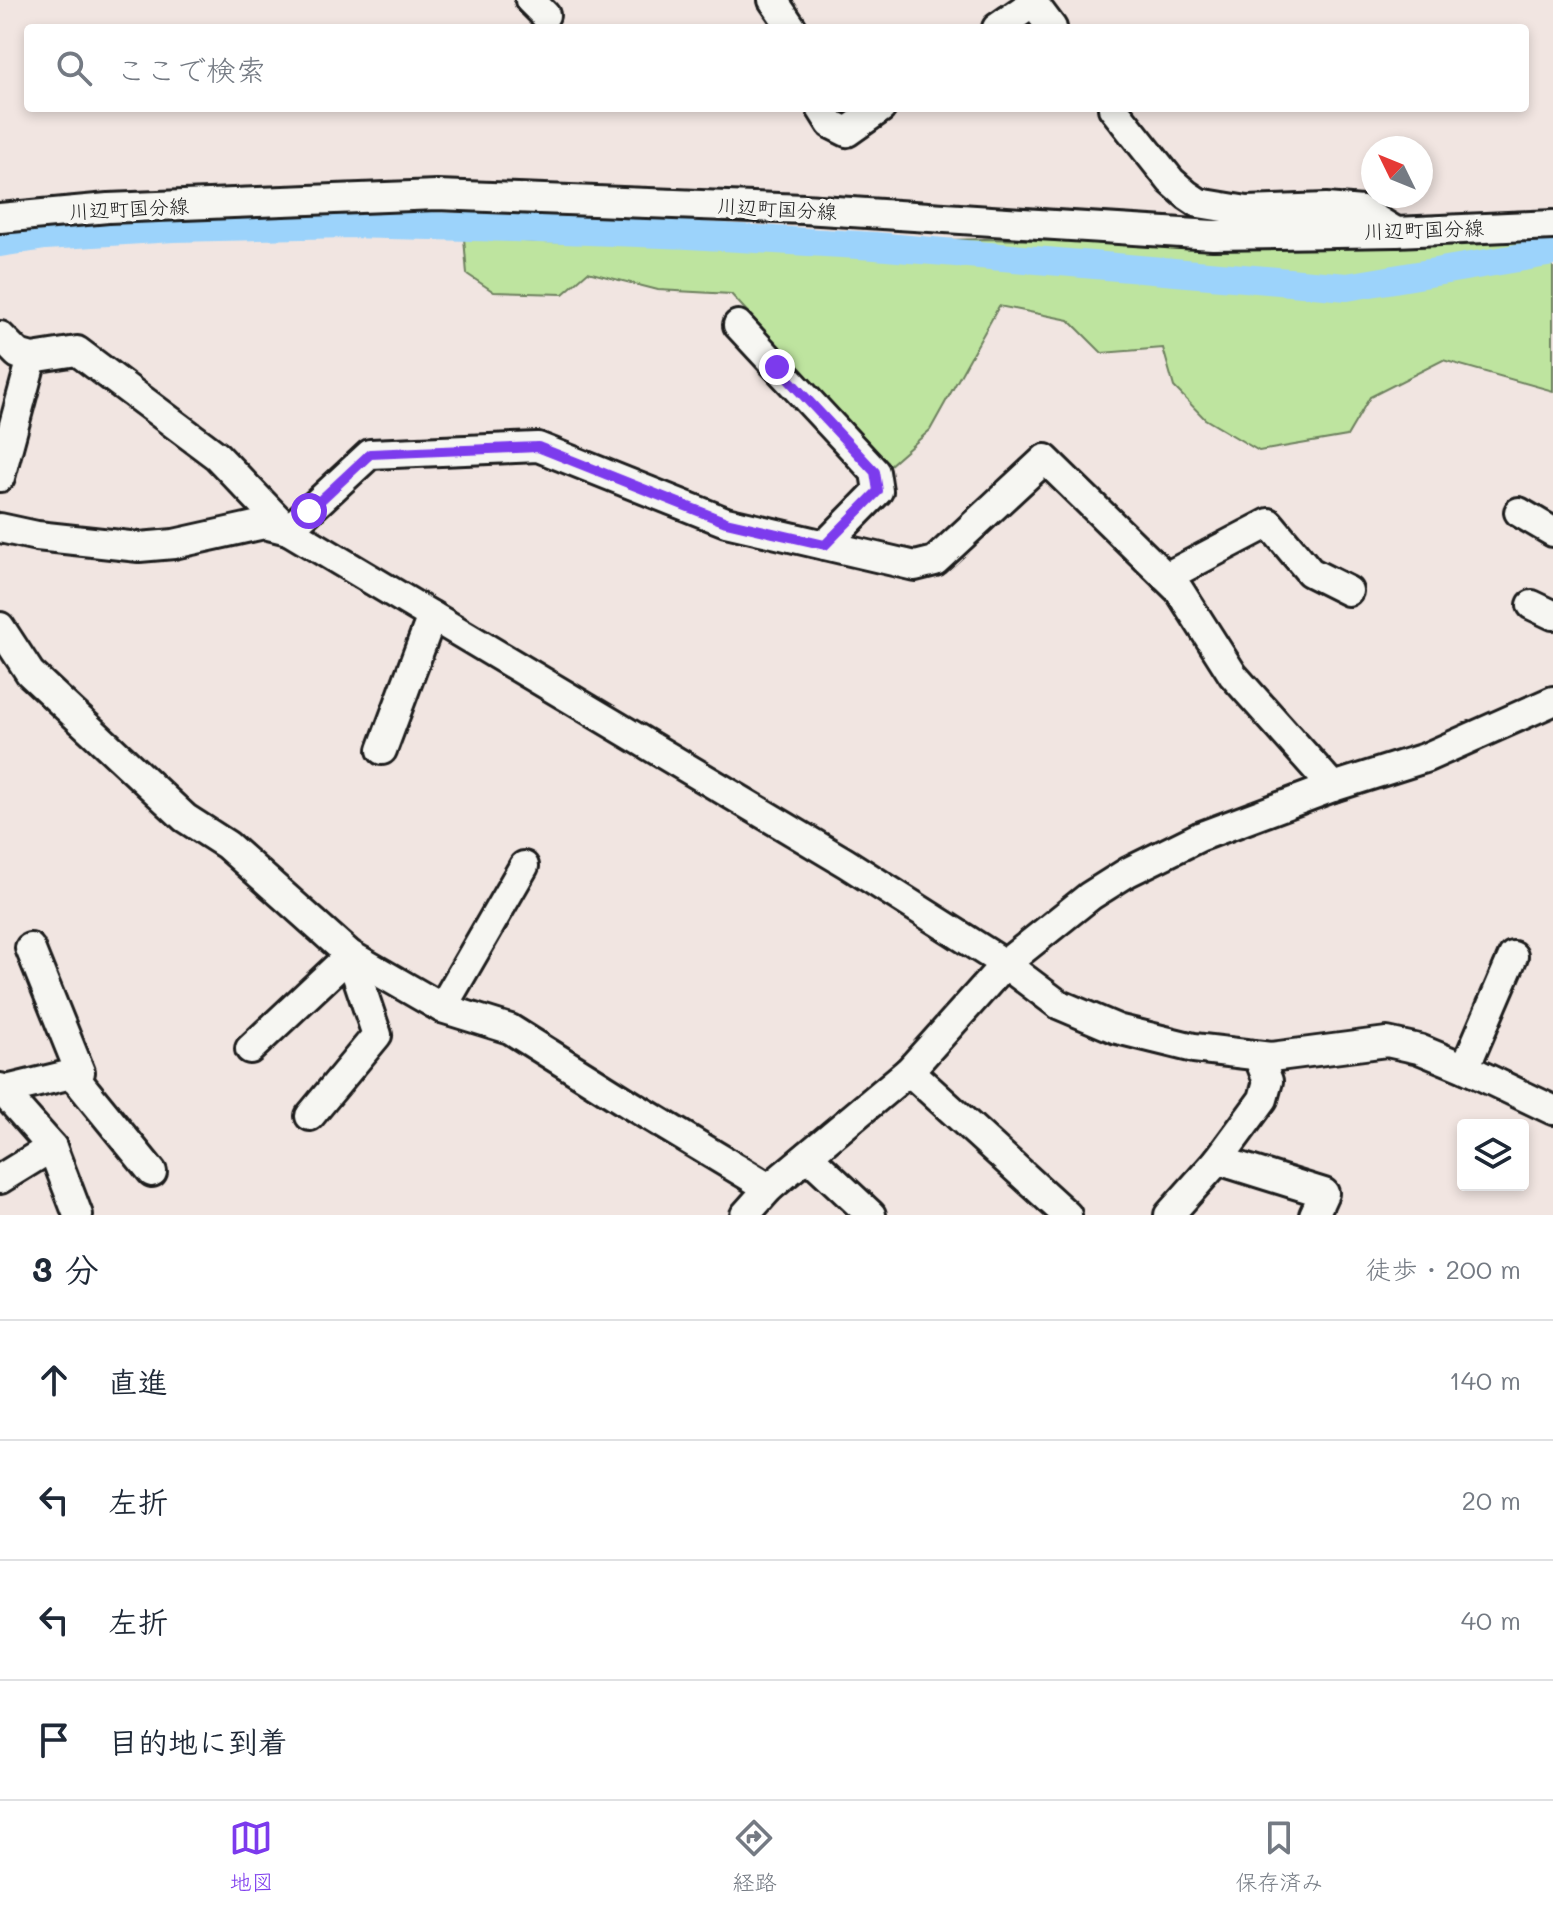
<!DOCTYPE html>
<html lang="ja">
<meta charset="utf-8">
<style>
:root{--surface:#fff;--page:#f6f6f7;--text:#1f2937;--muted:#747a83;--line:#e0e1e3;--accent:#7c3aed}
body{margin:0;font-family:Mali,"Klee One",sans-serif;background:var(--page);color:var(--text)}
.controls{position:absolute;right:24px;bottom:24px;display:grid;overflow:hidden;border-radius:8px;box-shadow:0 4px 12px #0003}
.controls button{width:72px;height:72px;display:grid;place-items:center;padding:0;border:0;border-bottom:2px solid var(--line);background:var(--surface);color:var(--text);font:40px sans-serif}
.compass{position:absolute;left:1361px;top:136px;width:72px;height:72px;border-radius:50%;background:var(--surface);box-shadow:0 4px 12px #0003;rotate:313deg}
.stop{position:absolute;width:24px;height:24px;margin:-18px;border:6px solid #7c3aed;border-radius:50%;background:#fff}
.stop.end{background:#7c3aed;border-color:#fff;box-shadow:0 2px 8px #0008}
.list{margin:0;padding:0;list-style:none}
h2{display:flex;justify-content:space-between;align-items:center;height:104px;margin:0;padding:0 32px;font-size:34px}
h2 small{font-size:26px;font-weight:400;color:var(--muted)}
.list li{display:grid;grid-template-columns:52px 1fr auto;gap:24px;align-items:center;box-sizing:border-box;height:120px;padding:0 32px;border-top:2px solid var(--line)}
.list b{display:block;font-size:30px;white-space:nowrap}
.list em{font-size:26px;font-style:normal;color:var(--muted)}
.icon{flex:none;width:44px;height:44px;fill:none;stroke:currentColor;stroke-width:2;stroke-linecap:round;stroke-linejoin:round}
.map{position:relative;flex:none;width:1553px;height:1215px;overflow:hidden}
.search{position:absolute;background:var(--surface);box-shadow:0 4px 12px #0003;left:24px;right:24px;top:24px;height:88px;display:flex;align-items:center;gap:20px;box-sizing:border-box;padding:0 28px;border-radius:8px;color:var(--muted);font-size:30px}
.sheet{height:584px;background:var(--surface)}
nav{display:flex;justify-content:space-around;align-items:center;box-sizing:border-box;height:112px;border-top:2px solid var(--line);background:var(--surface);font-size:22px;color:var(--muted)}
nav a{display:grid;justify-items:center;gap:4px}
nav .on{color:var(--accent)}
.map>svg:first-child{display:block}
</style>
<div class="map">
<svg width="1553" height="1215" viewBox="0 0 1553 1215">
<rect width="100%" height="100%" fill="#f1e5e1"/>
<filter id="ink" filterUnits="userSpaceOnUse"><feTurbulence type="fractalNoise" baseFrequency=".0125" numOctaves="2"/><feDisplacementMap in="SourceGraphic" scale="16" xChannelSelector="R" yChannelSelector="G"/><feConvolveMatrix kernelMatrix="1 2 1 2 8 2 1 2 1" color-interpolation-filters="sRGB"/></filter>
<g filter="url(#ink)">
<path fill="#bee49f" stroke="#6d805e" stroke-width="2" d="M 1553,231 L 1553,391 L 1443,360 L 1370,397 L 1347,436 L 1259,451 L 1205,419 L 1174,387 L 1163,348 L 1102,353 L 1069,320 L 999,306 L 930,430 L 889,466 L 731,294 L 658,290 L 588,272 L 563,294 L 494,292 L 467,274 L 464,238 L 543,242 L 755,245 L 985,239 L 1267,245 Z"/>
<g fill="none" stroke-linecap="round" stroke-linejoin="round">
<path stroke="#9cd3fb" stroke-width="28" d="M 0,243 L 45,236 L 173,228 L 348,224 L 513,228 L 688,235 L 875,246 L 1347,287 L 1553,252"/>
<g stroke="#1c1c1c" stroke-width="34">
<g id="minor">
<path d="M 530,0 L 545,15"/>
<path d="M 773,0 L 792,28"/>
<path d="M 1031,0 L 1052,28"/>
<path d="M 997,28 L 1033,3"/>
<path d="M 821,108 L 831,124 L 847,132 L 881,108"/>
<path d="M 1113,108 L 1171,181 L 1187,195 L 1199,203 L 1247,211 L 1326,208 L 1362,211 L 1396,232"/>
<path d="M 0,218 L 108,208 L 437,195 L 804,209 L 1213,235 L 1396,232 L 1553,225"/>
<path d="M 738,325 L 875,472 L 878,491 L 825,545"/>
<path d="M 0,336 L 18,354 L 32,358 L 77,351 L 217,456 L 288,530 L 846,863 L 1005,964 L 1058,1004 L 1117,1029 L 1194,1048 L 1271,1057 L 1387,1042 L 1419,1049 L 1465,1068 L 1553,1110"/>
<path d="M 0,477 L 32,358"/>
<path d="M 1519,512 L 1553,532"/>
<path d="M 0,528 L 37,536 L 139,547 L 174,544 L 264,524 L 288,530"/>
<path d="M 288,530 L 370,454 L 538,447 L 726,522 L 915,566 L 935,561 L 1045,459 L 1179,590 L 1233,675 L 1333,787"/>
<path d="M 1166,577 L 1269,523 L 1310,572 L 1348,591"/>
<path d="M 1532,605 L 1553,615"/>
<path d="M 0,627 L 30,673 L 185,818 L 227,845 L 350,955 L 442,1008 L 510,1029 L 631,1105 L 769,1188"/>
<path d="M 382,750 L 432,616"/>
<path d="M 442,1008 L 524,866"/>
<path d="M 250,1049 L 350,955 L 377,1035 L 310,1116"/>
<path d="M 1465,1068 L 1513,956"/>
<path d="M 909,1071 L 1067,1215"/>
<path d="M 72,1074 L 152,1172"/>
<path d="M 0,1088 L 52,1147 L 78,1215"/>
<path d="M 2,1091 L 80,1072 L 30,948"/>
<path d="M 808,1156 L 871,1215"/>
<path d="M 1218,1160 L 1324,1193 L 1314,1215"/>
<path d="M 0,1179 L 52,1147"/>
<path d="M 745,1215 L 769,1188 L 909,1071 L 1005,964 L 1090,896 L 1128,872 L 1199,837 L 1333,787 L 1425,758 L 1553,701"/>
<path d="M 1169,1215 L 1218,1160 L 1263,1099 L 1268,1081 L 1258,1056"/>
</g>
</g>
<use href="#minor" stroke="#f6f6f2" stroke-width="28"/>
</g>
</g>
<g fill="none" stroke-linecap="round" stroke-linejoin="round" filter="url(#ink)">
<path stroke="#7c3aed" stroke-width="10" d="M 309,511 L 370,454 L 538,447 L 726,522 L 825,545 L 878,491 L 875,472 L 777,367"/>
</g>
<g text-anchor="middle" stroke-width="8" stroke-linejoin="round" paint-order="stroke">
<g font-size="20" fill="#1c1c1c" stroke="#f6f6f2">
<text transform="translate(129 209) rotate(-3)" y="7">川辺町国分線</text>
<text transform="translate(777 209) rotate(3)" y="7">川辺町国分線</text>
<text transform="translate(1424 230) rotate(-2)" y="7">川辺町国分線</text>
</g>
</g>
</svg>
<div class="controls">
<button><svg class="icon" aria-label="layers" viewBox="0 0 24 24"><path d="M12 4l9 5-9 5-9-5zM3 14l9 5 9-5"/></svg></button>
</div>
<svg class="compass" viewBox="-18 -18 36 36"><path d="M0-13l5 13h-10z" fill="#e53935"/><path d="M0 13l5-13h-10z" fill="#747a83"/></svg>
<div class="stop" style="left:309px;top:511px"></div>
<div class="stop end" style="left:777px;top:367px"></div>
<div class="search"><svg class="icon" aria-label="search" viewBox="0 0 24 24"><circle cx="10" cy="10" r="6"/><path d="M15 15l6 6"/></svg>ここで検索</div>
</div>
<section class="sheet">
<h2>3 分<small>徒歩 · 200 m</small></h2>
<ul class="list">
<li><svg class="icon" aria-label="ahead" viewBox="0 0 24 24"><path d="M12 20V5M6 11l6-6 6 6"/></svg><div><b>直進</b></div><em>140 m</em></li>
<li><svg class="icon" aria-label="left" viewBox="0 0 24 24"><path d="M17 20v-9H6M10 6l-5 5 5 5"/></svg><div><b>左折</b></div><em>20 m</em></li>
<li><svg class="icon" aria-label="left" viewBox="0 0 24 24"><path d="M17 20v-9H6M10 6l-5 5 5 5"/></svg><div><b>左折</b></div><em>40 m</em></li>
<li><svg class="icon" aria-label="arrive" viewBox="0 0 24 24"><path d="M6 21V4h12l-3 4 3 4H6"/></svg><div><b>目的地に到着</b></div></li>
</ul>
</section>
<nav>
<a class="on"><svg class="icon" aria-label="map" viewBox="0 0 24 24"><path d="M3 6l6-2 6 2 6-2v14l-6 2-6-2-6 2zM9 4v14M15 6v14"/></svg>地図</a>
<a><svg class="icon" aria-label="directions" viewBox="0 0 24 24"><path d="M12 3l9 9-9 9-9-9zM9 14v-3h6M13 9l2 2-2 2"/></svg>経路</a>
<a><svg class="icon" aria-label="saved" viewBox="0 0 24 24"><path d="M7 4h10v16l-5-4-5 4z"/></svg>保存済み</a>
</nav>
